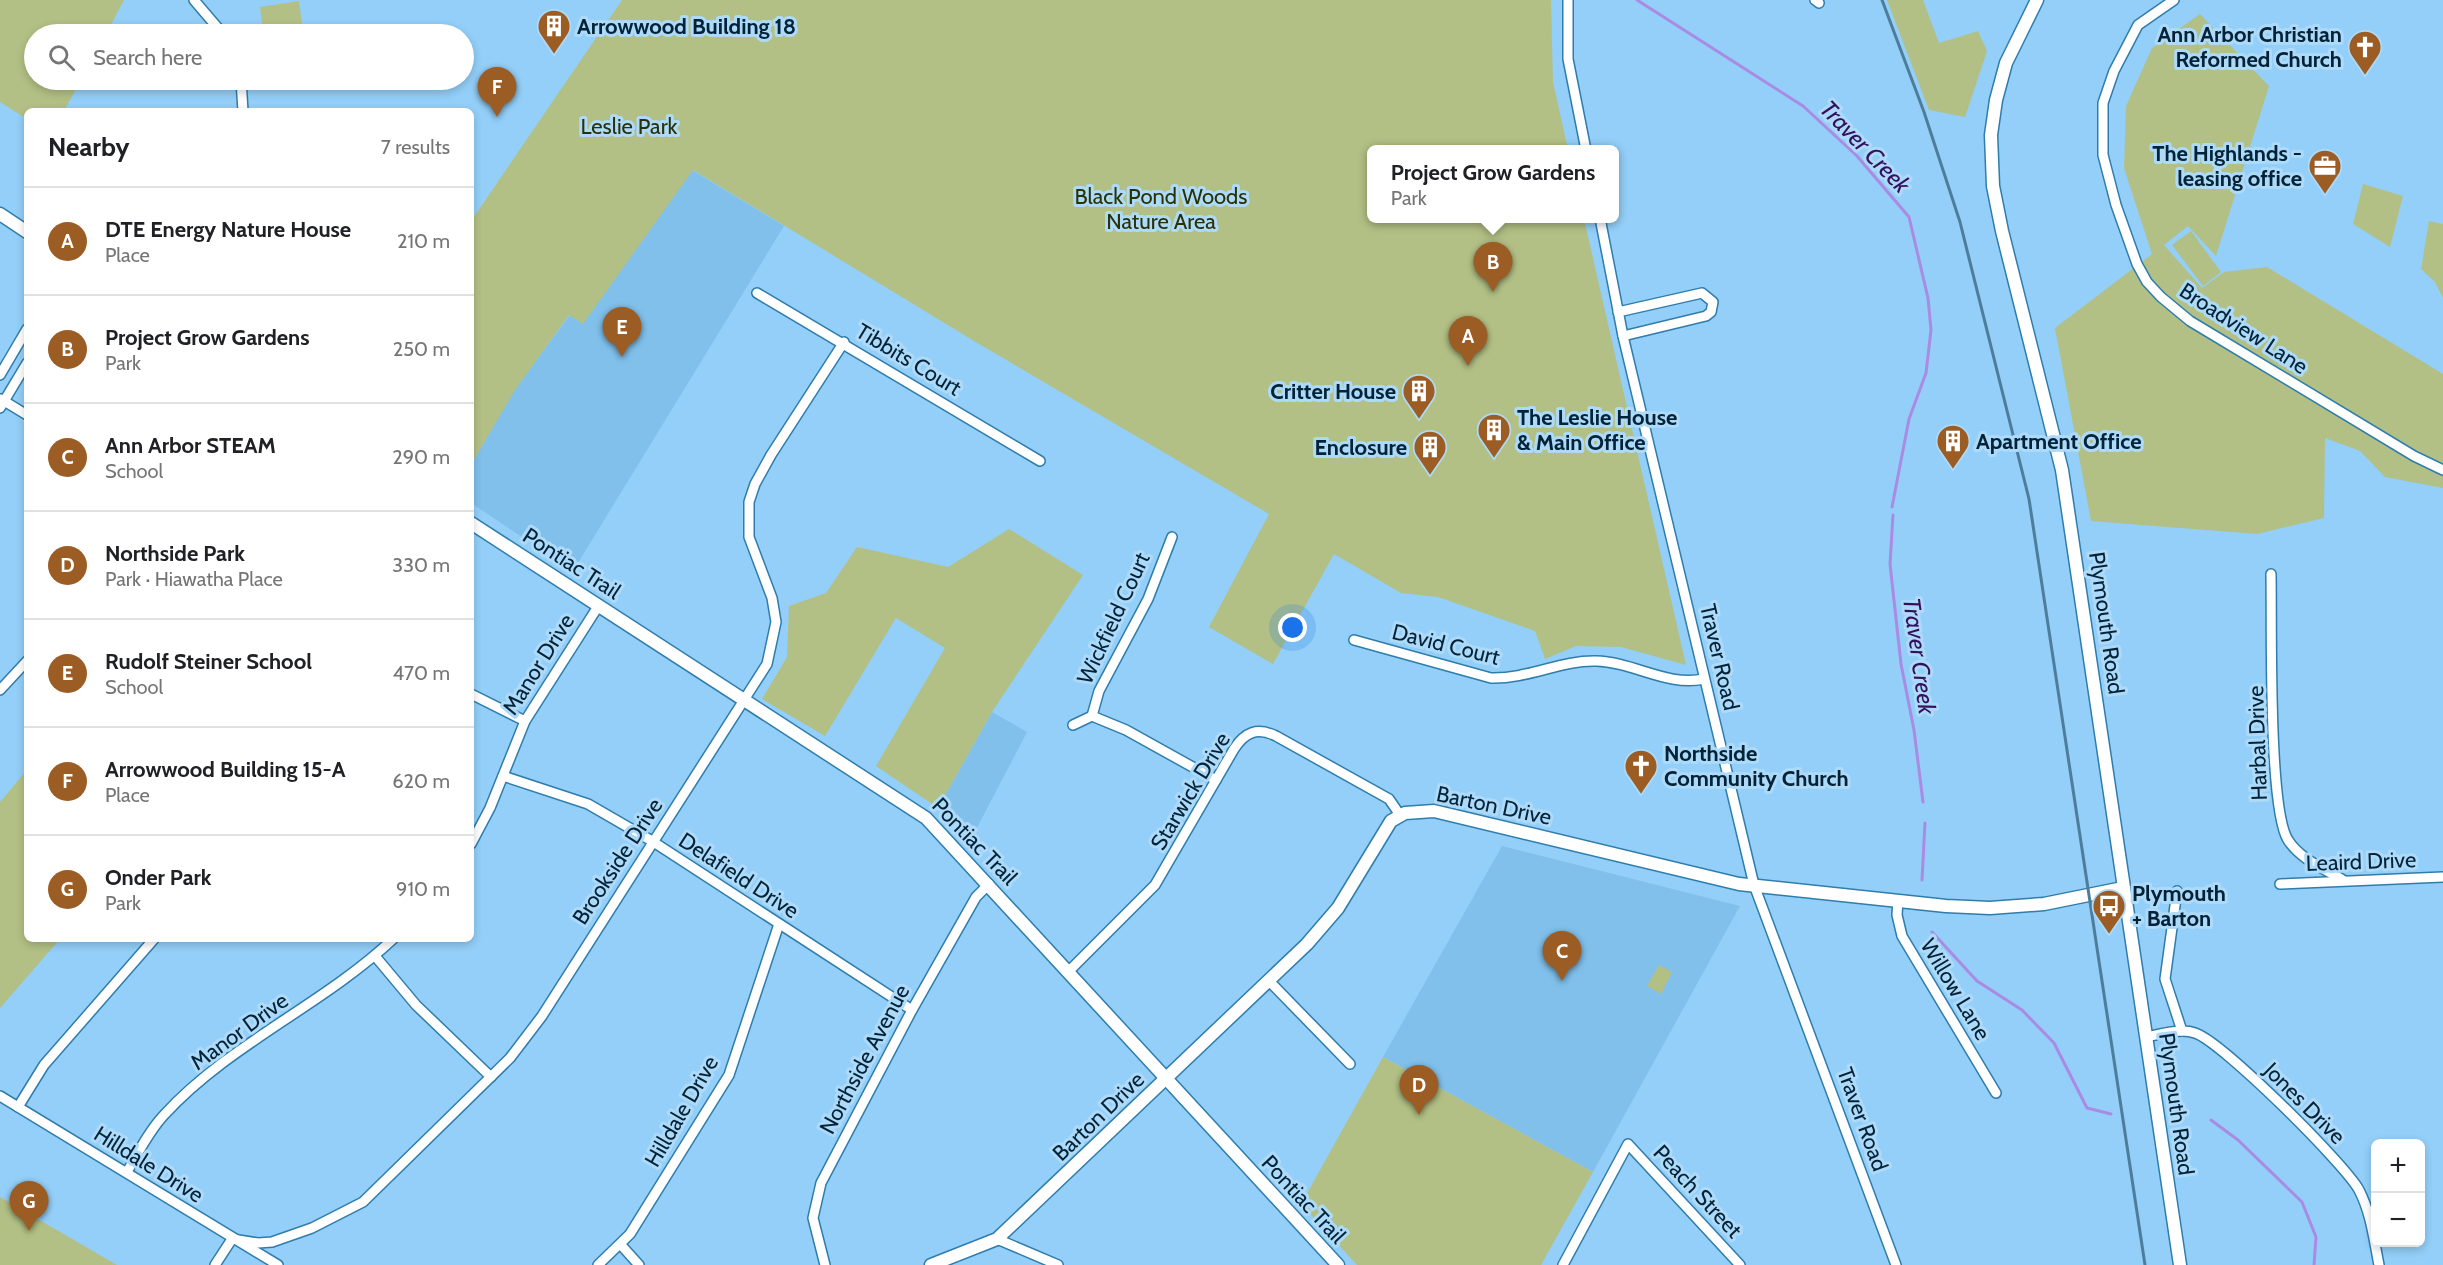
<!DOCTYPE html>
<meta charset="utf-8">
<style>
:root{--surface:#fff;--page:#f2f2f2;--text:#202124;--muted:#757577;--line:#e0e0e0;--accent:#9c5d24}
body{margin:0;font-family:Cabin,sans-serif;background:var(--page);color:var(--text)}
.controls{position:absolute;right:18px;bottom:18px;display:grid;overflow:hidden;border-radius:9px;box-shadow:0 3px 9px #0003}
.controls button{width:54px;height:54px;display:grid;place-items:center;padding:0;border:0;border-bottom:2px solid var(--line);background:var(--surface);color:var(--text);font:30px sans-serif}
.you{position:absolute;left:1293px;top:628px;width:21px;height:21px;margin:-15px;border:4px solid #fff;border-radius:50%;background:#1a73e8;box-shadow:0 0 0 9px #1a73e833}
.badge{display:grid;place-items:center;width:39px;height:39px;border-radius:50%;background:var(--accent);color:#fff;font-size:20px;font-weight:700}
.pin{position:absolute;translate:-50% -50px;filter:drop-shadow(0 2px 3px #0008)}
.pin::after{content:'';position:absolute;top:32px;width:21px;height:18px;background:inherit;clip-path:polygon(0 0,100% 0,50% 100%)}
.popup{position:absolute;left:1367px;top:145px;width:252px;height:78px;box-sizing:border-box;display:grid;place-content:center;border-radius:9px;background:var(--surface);filter:drop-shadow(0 2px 4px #0005);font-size:20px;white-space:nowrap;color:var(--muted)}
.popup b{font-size:22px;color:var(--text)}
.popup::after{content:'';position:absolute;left:50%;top:100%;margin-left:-12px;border:12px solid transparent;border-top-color:var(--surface)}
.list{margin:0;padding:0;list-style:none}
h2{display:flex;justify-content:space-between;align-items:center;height:78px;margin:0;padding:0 24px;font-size:26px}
h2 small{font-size:20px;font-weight:400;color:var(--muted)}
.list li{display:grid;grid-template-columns:39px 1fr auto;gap:18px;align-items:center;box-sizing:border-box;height:108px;padding:0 24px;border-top:2px solid var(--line)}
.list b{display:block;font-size:22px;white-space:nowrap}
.list p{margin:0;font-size:20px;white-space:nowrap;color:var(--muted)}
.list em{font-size:20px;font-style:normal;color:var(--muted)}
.icon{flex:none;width:33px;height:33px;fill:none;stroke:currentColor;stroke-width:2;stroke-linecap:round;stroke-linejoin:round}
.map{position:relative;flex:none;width:2443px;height:1265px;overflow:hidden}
.search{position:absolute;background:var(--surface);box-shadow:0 3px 9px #0003;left:24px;top:24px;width:450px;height:66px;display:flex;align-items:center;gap:15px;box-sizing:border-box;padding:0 21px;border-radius:33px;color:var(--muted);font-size:22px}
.panel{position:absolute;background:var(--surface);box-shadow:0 3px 9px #0003;left:24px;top:108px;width:450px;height:834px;border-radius:9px}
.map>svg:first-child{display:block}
</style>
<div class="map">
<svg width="2443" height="1265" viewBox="0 0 2443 1265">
<rect width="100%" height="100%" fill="#93cff8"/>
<g fill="#80c0eb">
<path d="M 692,170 L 784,226 L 573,571 L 471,503 L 471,465 L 514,390 L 570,315 L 583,323 Z"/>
<path d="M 992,712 L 1027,732 L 969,843 L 938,808 Z"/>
<path d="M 1502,846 L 1740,906 L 1593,1172 L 1383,1057 Z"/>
</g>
<g fill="#b2c085">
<path d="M 0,0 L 124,0 L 106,34 L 34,34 L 34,80 L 81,80 L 64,111 L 27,111 L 27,119 L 0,102 Z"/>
<path d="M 622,0 L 1551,0 L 1553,82 L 1568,149 L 1372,150 L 1372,218 L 1584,219 L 1686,665 L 1621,647 L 1576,646 L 1545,659 L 1535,631 L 1438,597 L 1401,593 L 1334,554 L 1273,664 L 1209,627 L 1269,514 L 974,341 L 693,170 L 583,324 L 569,315 L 515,390 L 471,465 L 471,221 Z"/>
<path d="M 1887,0 L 1923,0 L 1939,43 L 1978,31 L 1987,51 L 1965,117 L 1929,110 Z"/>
<path d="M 299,1 L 302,24 L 263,30 L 260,7 Z"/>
<path d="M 2200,14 L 2269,86 L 2216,256 L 2188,226 L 2164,245 L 2202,288 L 2224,272 L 2267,267 L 2443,374 L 2443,488 L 2385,477 L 2360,451 L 2325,438 L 2324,518 L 2257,534 L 2091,521 L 2055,328 L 2152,254 L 2124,168 L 2126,106 L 2152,48 Z"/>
<path d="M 2363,184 L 2403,196 L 2390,247 L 2353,224 Z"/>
<path d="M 2429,221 L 2443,224 L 2443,298 L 2435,282 L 2421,269 Z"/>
<path d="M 2191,231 L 2221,272 L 2203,286 L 2172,245 Z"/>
<path d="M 1009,529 L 1083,575 L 992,712 L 938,808 L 876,766 L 945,648 L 896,618 L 825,736 L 762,699 L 787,657 L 789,606 L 826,593 L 857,547 L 948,567 Z"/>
<path d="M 27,770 L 27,939 L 60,939 L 0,1008 L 0,802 Z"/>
<path d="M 1659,965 L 1672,972 L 1661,994 L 1647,986 Z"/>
<path d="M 1383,1057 L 1593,1172 L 1541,1265 L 1357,1265 L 1301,1204 Z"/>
<path d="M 0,1197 L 117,1265 L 0,1265 Z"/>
</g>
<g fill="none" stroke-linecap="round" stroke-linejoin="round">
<g stroke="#aa8be4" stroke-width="3">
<path d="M 1637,0 L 1803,106 L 1857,156 L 1909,217 L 1928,298 L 1931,330 L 1926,373 L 1909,419 L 1892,507"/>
<path d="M 1893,515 L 1890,564 L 1901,664 L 1914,730 L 1923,802"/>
<path d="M 1922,880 L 1925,823"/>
<path d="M 1932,932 L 1977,981 L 2022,1010 L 2054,1043 L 2087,1108 L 2111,1114"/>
<path d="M 2211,1120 L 2238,1140 L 2302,1202 L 2316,1237 L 2314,1265"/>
</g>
<g stroke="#2e7dac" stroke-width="12">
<g id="street">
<path d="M 194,0 L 223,34"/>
<path d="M 1568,0 L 1568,59 L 1586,150"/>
<path d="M 1815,0 L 1819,3"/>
<path d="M 2174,0 L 2138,25 L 2114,71 L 2103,103 L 2103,155 L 2116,205 L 2137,264 L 2147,282 L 2161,297 L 2190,321 L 2414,456 L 2443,470"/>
<path d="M 241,80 L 243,111"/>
<path d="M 1600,218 L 1623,336 L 1754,885 L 1896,1265"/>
<path d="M 757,293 L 1040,461"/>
<path d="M 1618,312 L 1702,293 L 1713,302 L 1711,312 L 1706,316 L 1623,336"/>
<path d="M 0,375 L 27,329"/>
<path d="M 1,399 L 27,415"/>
<path d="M 0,408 L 27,363"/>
<path d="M 1172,537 L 1148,599 L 1099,691 L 1092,716 L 1126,730 L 1216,780"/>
<path d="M 2271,574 C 2272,621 2268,809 2288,840 C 2300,859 2323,868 2343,880"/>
<path d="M 1354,640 L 1491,678 C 1528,679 1561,660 1596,661 C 1634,662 1667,687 1704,679"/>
<path d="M 0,690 L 27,661"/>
<path d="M 471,694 L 525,721"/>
<path d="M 1073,725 L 1092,716"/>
<path d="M 503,776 L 588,804 L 652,841 L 912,1010"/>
<path d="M 471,844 L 490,808 L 525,721 L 599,605"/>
<path d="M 2280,884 L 2443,877"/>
<path d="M 2177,891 L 2165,979 L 2182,1031"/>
<path d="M 1898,900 L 1897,915 L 1902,936 L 1996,1093"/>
<path d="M 375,956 L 416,1005 L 491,1077"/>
<path d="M 1068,972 L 1155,885 L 1234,749 C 1245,732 1257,727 1276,736 L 1389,799 L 1400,815"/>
<path d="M 1270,982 L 1350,1064"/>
<path d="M 2146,1037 C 2161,1034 2181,1028 2195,1033 C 2221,1041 2345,1164 2359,1190 C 2371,1213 2374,1240 2379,1265"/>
<path d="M 0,1096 L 278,1265"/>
<path d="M 18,1107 L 44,1065 L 154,939"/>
<path d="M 127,1172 C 138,1153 149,1131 164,1115 C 229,1044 323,1005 393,939"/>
<path d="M 997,1239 L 1058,1265"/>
<path d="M 621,1245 L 639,1265"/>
<path d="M 215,1265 L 232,1239 L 258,1243 L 272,1242 L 312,1228 L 363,1202 L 510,1058 L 542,1016 L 767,664 L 776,622 L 772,598 L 749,537 L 749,502 L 755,484 L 771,455 L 844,342"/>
<path d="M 598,1265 L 630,1234 L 729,1075 L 779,924"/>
<path d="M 825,1265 L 813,1218 L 821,1183 L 912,1010 L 976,897 L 989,884"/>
<path d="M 1563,1265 L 1628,1144 L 1740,1265"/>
</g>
</g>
<g stroke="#2e7dac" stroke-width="15">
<g id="secondary">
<path d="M 2037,0 L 2006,63 L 1996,100 L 1991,135 L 1993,186 L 2002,231 L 2062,470 L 2180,1265"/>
<path d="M 0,214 L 27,232"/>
<path d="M 471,523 L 926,818 L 1338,1265"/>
<path d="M 931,1265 L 997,1239 L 1307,944 L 1338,908 L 1391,821 L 1405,813 L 1434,811 L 1739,884 L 1946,906 L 1990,908 L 2044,904 L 2123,888"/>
</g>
</g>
<use href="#street" stroke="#fff" stroke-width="9"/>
<use href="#secondary" stroke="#fff" stroke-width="12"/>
<path stroke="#4e7d9c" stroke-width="3" d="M 1882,0 L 1924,112 L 1960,222 L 2029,499 L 2145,1265"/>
</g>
<defs>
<g id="building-pin" transform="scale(1.725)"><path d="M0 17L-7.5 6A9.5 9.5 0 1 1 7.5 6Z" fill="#9c5d24" stroke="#aedaf9"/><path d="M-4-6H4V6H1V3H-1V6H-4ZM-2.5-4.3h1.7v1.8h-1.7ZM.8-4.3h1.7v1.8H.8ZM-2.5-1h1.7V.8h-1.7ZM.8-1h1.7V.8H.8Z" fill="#fff"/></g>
<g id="church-pin" transform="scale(1.725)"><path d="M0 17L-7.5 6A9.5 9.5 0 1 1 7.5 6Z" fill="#9c5d24" stroke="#aedaf9"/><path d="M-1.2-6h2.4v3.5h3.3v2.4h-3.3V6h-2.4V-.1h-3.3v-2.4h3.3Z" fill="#fff"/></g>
<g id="office-pin" transform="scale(1.725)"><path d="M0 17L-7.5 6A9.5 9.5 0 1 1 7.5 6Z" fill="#9c5d24" stroke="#aedaf9"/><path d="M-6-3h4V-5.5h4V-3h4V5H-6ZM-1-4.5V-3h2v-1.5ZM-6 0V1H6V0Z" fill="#fff"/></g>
<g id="bus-pin" transform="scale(1.725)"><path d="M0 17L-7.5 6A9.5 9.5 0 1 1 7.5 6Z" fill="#9c5d24" stroke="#aedaf9"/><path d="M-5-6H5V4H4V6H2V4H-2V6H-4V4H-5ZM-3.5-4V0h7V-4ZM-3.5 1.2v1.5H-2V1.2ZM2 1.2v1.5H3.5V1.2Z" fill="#fff"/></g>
</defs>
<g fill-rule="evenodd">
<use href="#building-pin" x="554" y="26"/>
<use href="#church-pin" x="2365" y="47"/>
<use href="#office-pin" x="2325" y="166"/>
<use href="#building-pin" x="1419" y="391"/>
<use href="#building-pin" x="1494" y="430"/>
<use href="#building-pin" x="1953" y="441"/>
<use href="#building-pin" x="1430" y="447"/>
<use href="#church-pin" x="1641" y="766"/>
<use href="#bus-pin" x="2109" y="906"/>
</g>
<g text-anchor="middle" stroke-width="6" stroke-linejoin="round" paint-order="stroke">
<g font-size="22" font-weight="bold" fill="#022337" stroke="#aedaf9" text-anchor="start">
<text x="577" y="34">Arrowwood Building 18</text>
<text x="2342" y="42" text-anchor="end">Ann Arbor Christian<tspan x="2342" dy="25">Reformed Church</tspan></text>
<text x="2302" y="161" text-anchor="end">The Highlands -<tspan x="2302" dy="25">leasing office</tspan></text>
<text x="1396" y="399" text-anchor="end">Critter House</text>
<text x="1517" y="425">The Leslie House<tspan x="1517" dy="25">&amp; Main Office</tspan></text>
<text x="1976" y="449">Apartment Office</text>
<text x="1407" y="455" text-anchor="end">Enclosure</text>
<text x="1664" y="761">Northside<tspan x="1664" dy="25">Community Church</tspan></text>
<text x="2132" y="901">Plymouth<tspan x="2132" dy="25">+ Barton</tspan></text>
</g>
<g font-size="22" fill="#2a3105" stroke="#aedaf9">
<text x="629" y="134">Leslie Park</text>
<text x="1161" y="204">Black Pond Woods<tspan x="1161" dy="25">Nature Area</tspan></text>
</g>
<g font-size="22" fill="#022337" stroke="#aedaf9">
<text transform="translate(2244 328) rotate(33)" y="8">Broadview Lane</text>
<text transform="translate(909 359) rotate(31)" y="8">Tibbits Court</text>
<text transform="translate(572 563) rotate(33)" y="8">Pontiac Trail</text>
<text transform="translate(1113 618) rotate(-65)" y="8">Wickfield Court</text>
<text transform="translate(2107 623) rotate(82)" y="8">Plymouth Road</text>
<text transform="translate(1446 644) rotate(14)" y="8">David Court</text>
<text transform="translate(1720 657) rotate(77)" y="8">Traver Road</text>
<text transform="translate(538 664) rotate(-58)" y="8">Manor Drive</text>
<text transform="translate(2257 743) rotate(-92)" y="8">Harbal Drive</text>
<text transform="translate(1190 791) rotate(-59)" y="8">Starwick Drive</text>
<text transform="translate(1494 805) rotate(12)" y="8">Barton Drive</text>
<text transform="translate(975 841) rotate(46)" y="8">Pontiac Trail</text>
<text transform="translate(617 861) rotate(-57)" y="8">Brookside Drive</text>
<text transform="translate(2361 861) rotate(-2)" y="8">Leaird Drive</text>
<text transform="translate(739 875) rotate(33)" y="8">Delafield Drive</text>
<text transform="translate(1956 989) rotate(59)" y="8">Willow Lane</text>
<text transform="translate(239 1031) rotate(-36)" y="8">Manor Drive</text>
<text transform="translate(864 1059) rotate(-62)" y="8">Northside Avenue</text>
<text transform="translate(2305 1103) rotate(45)" y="8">Jones Drive</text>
<text transform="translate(2177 1104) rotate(82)" y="8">Plymouth Road</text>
<text transform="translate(681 1111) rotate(-60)" y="8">Hilldale Drive</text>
<text transform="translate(1098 1116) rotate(-44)" y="8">Barton Drive</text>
<text transform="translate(1863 1119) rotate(70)" y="8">Traver Road</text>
<text transform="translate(149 1164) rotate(32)" y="8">Hilldale Drive</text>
<text transform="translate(1698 1191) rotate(47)" y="8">Peach Street</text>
<text transform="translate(1304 1199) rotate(47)" y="8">Pontiac Trail</text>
</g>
<g font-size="24" font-style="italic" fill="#35105f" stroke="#aedaf9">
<text transform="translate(1865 147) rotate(46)" y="8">Traver Creek</text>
<text transform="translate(1919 656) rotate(82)" y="8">Traver Creek</text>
</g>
</g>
</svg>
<div class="controls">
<button>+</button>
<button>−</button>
</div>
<div class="you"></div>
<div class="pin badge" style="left:1468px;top:366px">A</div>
<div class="pin badge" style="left:1493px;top:292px">B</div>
<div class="popup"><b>Project Grow Gardens</b>Park</div>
<div class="pin badge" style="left:1562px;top:981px">C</div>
<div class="pin badge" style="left:1419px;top:1115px">D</div>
<div class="pin badge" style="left:622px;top:357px">E</div>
<div class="pin badge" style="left:497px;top:117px">F</div>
<div class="pin badge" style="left:29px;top:1231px">G</div>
<div class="search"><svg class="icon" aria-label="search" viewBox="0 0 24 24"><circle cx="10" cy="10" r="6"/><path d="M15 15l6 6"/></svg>Search here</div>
<section class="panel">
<h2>Nearby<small>7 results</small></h2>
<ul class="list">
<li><span class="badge">A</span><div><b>DTE Energy Nature House</b><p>Place</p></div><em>210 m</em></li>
<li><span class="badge">B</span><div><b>Project Grow Gardens</b><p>Park</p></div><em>250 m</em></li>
<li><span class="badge">C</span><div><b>Ann Arbor STEAM</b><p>School</p></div><em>290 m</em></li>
<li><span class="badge">D</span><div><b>Northside Park</b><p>Park · Hiawatha Place</p></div><em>330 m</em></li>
<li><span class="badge">E</span><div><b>Rudolf Steiner School</b><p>School</p></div><em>470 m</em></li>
<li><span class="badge">F</span><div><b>Arrowwood Building 15-A</b><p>Place</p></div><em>620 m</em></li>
<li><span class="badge">G</span><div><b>Onder Park</b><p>Park</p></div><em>910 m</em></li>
</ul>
</section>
</div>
